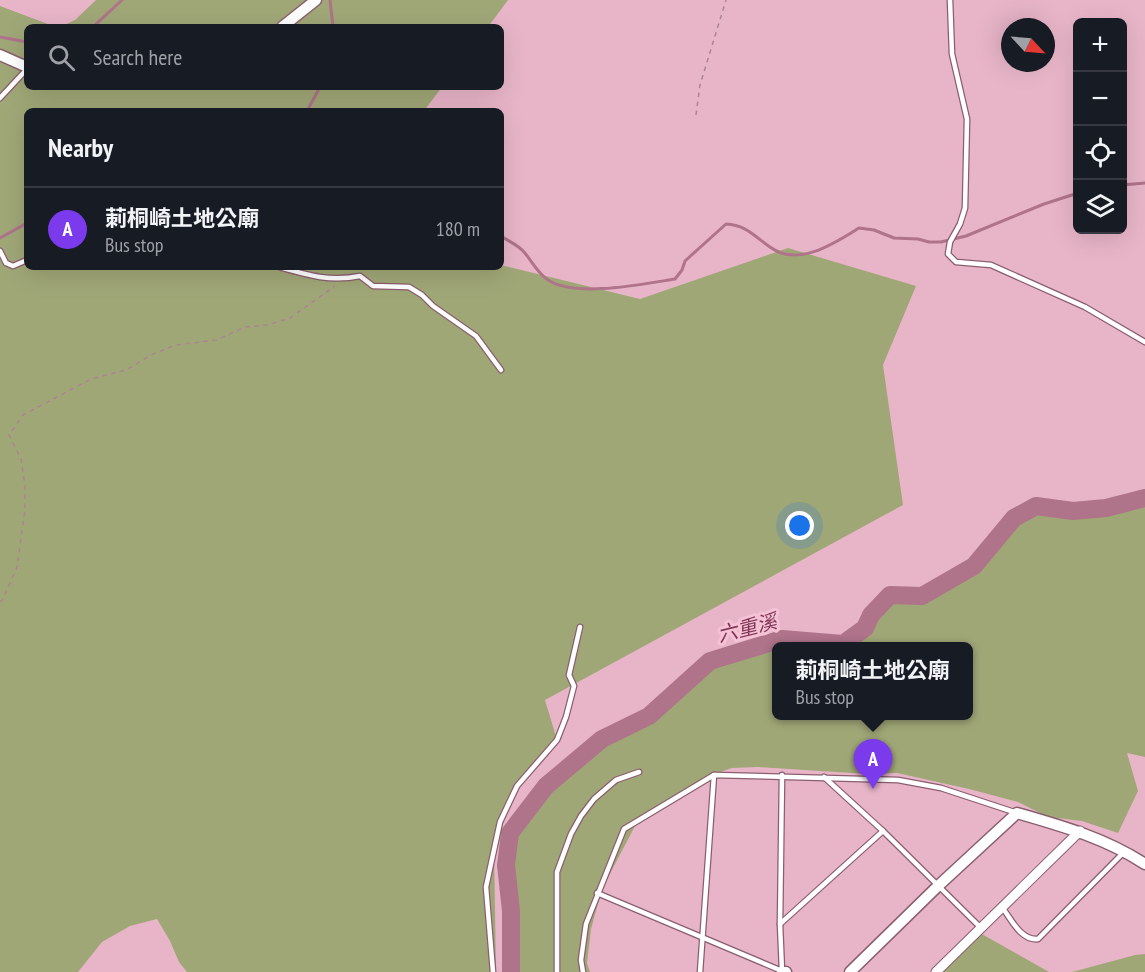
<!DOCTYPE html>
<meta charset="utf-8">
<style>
:root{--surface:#171b24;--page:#242831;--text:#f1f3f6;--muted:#9ea1a6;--line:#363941;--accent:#7c3aed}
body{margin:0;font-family:"PT Sans Narrow","Noto Sans TC",sans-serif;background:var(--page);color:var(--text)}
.controls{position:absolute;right:18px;top:18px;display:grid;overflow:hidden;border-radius:9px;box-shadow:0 6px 24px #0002}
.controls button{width:54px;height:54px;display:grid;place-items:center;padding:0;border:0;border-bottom:2px solid var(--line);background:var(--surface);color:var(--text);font:30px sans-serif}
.compass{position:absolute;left:1001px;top:18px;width:54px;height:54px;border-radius:50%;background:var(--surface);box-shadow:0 6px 24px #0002;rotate:116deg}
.you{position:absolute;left:800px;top:526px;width:21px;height:21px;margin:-15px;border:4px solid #fff;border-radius:50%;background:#1a73e8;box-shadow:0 0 0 9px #1a73e833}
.badge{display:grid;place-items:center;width:39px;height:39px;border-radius:50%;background:var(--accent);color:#fff;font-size:20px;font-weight:700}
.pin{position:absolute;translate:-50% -50px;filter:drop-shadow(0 2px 3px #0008)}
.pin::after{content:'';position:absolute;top:32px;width:21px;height:18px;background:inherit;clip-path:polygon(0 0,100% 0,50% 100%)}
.popup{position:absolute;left:772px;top:642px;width:201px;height:78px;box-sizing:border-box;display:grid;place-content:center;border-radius:9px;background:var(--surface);filter:drop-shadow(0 2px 4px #0005);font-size:20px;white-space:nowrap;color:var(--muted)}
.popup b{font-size:22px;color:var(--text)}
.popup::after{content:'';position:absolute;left:50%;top:100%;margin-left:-12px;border:12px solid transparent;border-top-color:var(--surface)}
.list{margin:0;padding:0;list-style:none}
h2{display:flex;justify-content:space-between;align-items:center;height:78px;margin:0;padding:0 24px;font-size:26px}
h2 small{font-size:20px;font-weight:400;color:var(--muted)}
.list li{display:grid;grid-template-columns:39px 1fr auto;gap:18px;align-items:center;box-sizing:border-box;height:84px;padding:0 24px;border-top:2px solid var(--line)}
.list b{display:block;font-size:22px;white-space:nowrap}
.list p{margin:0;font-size:20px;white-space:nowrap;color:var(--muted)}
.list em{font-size:20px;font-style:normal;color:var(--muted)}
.icon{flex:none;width:33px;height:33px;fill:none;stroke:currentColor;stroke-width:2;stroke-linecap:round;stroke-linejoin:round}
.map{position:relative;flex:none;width:1145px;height:972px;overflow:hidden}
.search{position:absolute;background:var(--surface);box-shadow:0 6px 24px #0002;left:24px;top:24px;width:480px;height:66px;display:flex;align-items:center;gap:15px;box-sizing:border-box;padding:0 21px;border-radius:9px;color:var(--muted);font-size:22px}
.panel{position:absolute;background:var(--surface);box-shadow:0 6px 24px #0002;left:24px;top:108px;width:480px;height:162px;border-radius:9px}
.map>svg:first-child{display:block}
</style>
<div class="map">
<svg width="1145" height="972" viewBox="0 0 1145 972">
<rect width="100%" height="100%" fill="#e8b5c8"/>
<g fill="#a0a777" fill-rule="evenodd">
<path d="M 96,0 L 508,0 L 488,27 L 60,27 L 75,20 Z"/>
<path d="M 0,6 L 56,27 L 27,27 L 27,87 L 442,87 L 424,111 L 27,111 L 27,267 L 501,267 L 501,265 L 640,299 L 788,248 L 916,286 L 883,365 L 903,505 L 545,700 L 557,740 L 517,786 L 494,848 L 496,972 L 187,972 L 179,962 L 170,941 L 157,919 L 130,926 L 102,942 L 78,972 L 0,972 Z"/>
<path d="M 1145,498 L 1145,757 L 1127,753 L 1138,791 L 1118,833 L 1082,821 L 1048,817 L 1018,802 L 969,789 L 897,773 L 867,774 L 758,767 L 732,768 L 714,774 L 659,807 L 635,826 L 602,889 L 591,929 L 587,963 L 590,972 L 511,972 L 511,911 L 506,865 L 510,833 L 546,786 L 602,739 L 649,716 L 710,661 L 782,639 L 843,644 L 865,628 L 871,615 L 890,595 L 922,596 L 974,566 L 1014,518 L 1036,506 L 1073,511 L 1106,508 ZM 777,646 L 969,646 L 969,716 L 777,716 Z"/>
<path d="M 980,933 L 1049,972 L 941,972 Z"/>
<path d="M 1145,954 L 1145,972 L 1072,972 L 1135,955 Z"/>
</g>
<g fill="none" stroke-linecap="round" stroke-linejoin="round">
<g stroke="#af738a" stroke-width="3">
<path d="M 330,0 L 333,27"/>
<path d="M 93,27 L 122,0"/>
<path d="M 0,37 L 27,42"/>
<path d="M 307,111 L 320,87"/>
<path d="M 1122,185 L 1145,183"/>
<path d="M 501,236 C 508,241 518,245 524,252 C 532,261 537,273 548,280 C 575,298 643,284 675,279 L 682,270 L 685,261 L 726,224 C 746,225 754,236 770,247 C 798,268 835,243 859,228 L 874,230 L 894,238 L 918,239 L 929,242 L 941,242 L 966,236 L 1044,204 L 1078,193"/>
<path d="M 0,238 L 27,223"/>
</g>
<path stroke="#af738a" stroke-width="18" d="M 511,972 L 511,911 L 506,865 L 510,833 L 546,786 L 602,739 L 649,716 L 710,661 L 782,639 L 843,644 L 865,628 L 871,615 L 890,595 L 922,596 L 974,566 L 1014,518 L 1036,506 L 1073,511 L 1106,508 L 1145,498"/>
<g stroke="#8b5e6f" stroke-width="7">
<g id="service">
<path d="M 950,0 L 952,54 L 967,119 L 965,208 L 960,224 L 950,242 L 948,254 L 956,262 L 991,265 L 1085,307 L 1145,342"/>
<path d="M 0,98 L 27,69"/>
<path d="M 0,251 L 6,263 L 13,266 L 27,260"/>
<path d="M 279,267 C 307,275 330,282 360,276 L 373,286 L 409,287 L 422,295 L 433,306 L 476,336 L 501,370"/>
<path d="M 824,777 L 883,831 L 981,928"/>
<path d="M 597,893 L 782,971 L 780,924 L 782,775"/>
<path d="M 1002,907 C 1011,919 1021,941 1038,939 L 1125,851"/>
<path d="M 780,924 L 883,831"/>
<path d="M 493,972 L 486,887 L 500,822 L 517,786 L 557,740 L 566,717 L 574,686 L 569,675 L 580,627"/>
<path d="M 557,972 L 557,872 L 571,834 L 581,816 L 594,799 L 616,780 L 639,772"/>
<path d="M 583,972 L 581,960 L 586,924 L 624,829 L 714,775 L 898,780 L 941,788 L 1017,813"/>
<path d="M 700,972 L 714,775"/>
</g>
</g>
<g stroke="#8b5e6f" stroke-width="11">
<path id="minor" d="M 936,972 L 1080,831"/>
</g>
<g stroke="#8b5e6f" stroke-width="13">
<g id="tertiary">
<path d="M 282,27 L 316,0"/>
<path d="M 0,55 L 27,67"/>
<path d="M 782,972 L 786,972"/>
<path d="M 850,972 L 938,886 L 1017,813 C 1062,826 1105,838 1145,864"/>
</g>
</g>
<g stroke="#ac8392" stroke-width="1.5" stroke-dasharray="4.5 4.5" stroke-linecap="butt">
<path d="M 696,115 L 700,85 L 726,0"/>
<path d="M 0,602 L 3,599 L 17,567 L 25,510 L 25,486 L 21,459 L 9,435 L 23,415 L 91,379 L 126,370 L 151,355 L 176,345 L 216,340 L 245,327 L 267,325 L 290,318 L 335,286"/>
</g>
<use href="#service" stroke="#fff" stroke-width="4.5"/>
<use href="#minor" stroke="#fff" stroke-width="9"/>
<use href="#tertiary" stroke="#fff" stroke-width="10"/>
</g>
<g text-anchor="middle" stroke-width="6" stroke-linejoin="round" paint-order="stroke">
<g font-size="20" font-style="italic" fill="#803556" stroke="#f5c2d5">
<text transform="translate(747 628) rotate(-14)" y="7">六重溪</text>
</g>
</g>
</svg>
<div class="controls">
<button>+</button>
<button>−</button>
<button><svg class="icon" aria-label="locate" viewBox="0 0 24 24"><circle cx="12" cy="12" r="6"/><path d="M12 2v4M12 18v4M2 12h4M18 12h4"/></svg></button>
<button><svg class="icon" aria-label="layers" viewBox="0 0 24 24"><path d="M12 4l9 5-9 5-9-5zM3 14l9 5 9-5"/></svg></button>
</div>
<svg class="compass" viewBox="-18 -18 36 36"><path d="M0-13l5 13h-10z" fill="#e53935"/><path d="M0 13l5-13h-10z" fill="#9ea1a6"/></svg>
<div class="you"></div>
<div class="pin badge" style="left:873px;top:789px">A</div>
<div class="popup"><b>莿桐崎土地公廟</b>Bus stop</div>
<div class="search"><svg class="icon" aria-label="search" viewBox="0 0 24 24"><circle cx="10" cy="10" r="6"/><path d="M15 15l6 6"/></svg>Search here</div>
<section class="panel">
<h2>Nearby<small></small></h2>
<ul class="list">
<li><span class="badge">A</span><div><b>莿桐崎土地公廟</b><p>Bus stop</p></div><em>180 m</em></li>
</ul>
</section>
</div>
